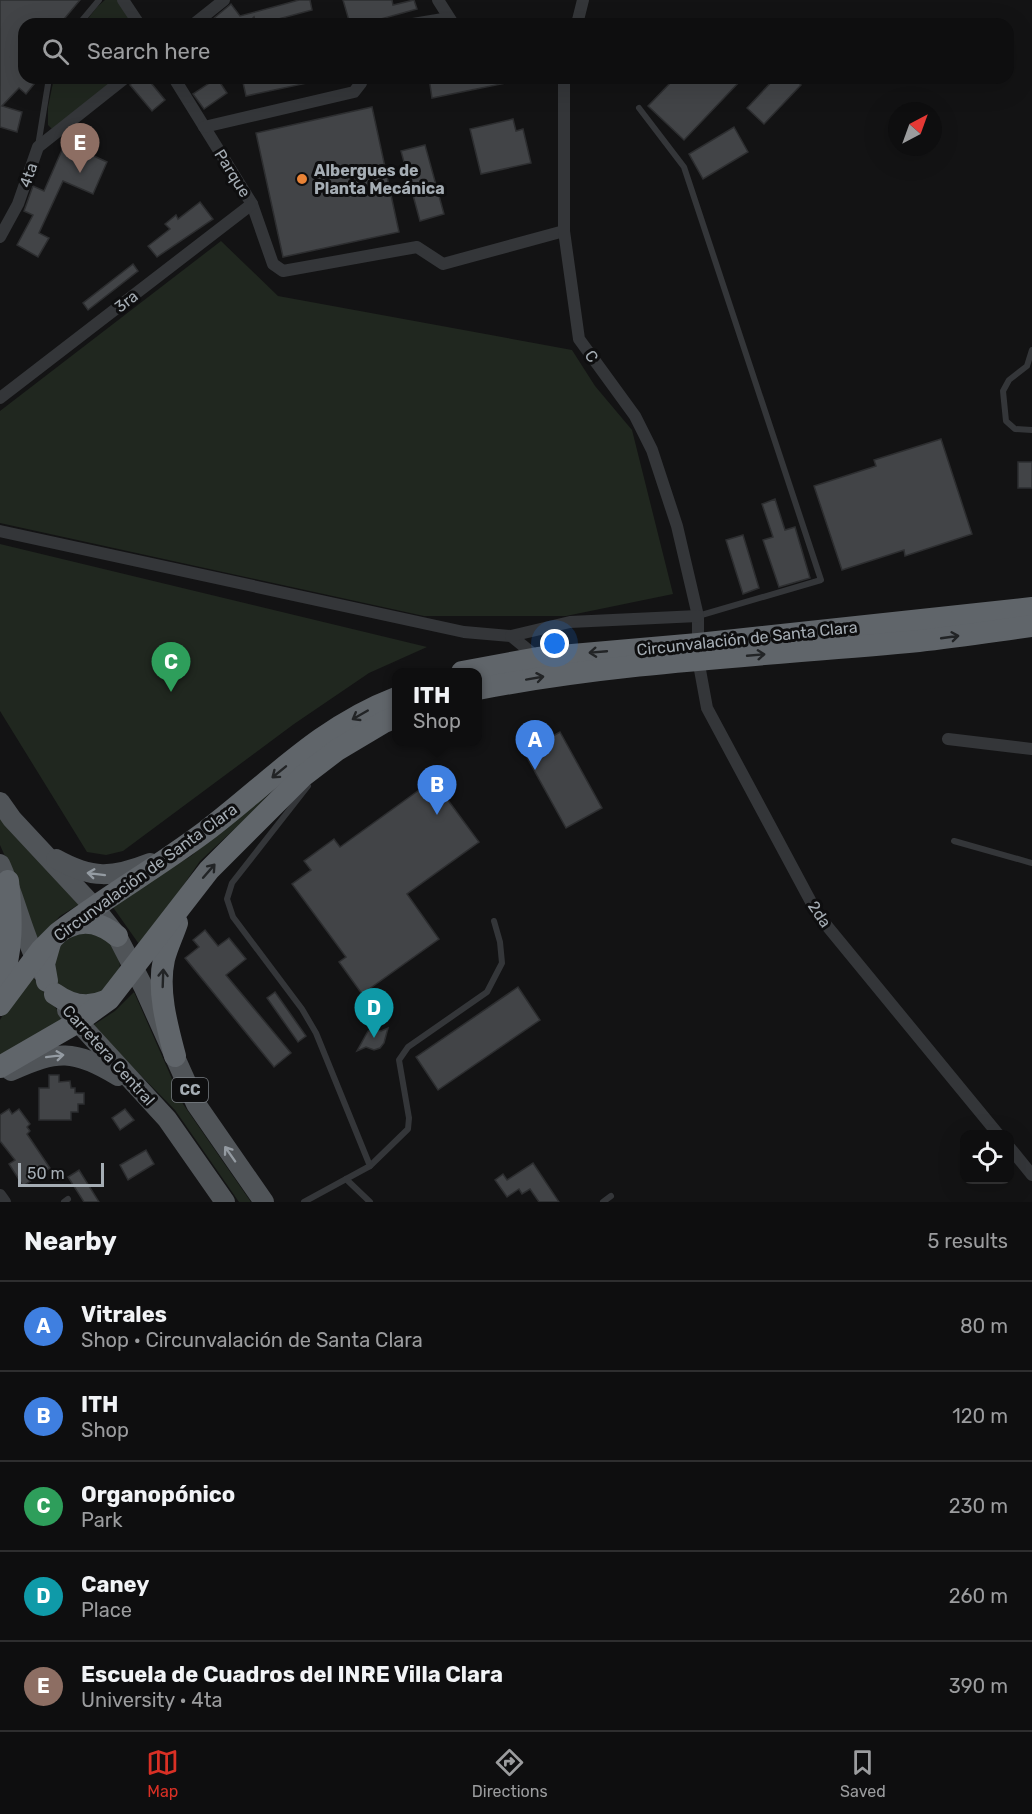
<!DOCTYPE html>
<meta charset="utf-8">
<style>
:root{--surface:#0e0e0f;--page:#171718;--text:#f1f3f6;--muted:#9b9c9e;--line:#2e2e2f;--accent:#d93025}
body{margin:0;font-family:Rubik,sans-serif;background:var(--page);color:var(--text)}
.controls{position:absolute;right:18px;bottom:18px;display:grid;overflow:hidden;border-radius:12px;box-shadow:0 6px 24px #0002}
.controls button{width:54px;height:54px;display:grid;place-items:center;padding:0;border:0;border-bottom:2px solid var(--line);background:var(--surface);color:var(--text);font:30px sans-serif}
.compass{position:absolute;left:888px;top:102px;width:54px;height:54px;border-radius:50%;background:var(--surface);box-shadow:0 6px 24px #0002;rotate:41deg}
.scale{position:absolute;left:18px;bottom:15px;width:86px;box-sizing:border-box;padding-left:6px;border:3px solid #a5adb4;border-top:0;font-size:16px;line-height:21px;white-space:nowrap;color:#a5adb4;-webkit-text-stroke:4px #0e0e0f;paint-order:stroke}
.you{position:absolute;left:555px;top:644px;width:21px;height:21px;margin:-15px;border:4px solid #fff;border-radius:50%;background:#1a73e8;box-shadow:0 0 0 9px #1a73e833}
.badge{display:grid;place-items:center;width:39px;height:39px;border-radius:50%;background:var(--accent);color:#fff;font-size:20px;font-weight:700}
.pin{position:absolute;translate:-50% -50px;filter:drop-shadow(0 2px 3px #0008)}
.pin::after{content:'';position:absolute;top:32px;width:21px;height:18px;background:inherit;clip-path:polygon(0 0,100% 0,50% 100%)}
.popup{position:absolute;left:392px;top:668px;width:90px;height:78px;box-sizing:border-box;display:grid;place-content:center;border-radius:12px;background:var(--surface);filter:drop-shadow(0 2px 4px #0005);font-size:20px;white-space:nowrap;color:var(--muted)}
.popup b{font-size:22px;color:var(--text)}
.popup::after{content:'';position:absolute;left:50%;top:100%;margin-left:-12px;border:12px solid transparent;border-top-color:var(--surface)}
.list{margin:0;padding:0;list-style:none}
h2{display:flex;justify-content:space-between;align-items:center;height:78px;margin:0;padding:0 24px;font-size:26px}
h2 small{font-size:20px;font-weight:400;color:var(--muted)}
.list li{display:grid;grid-template-columns:39px 1fr auto;gap:18px;align-items:center;box-sizing:border-box;height:90px;padding:0 24px;border-top:2px solid var(--line)}
.list b{display:block;font-size:22px;white-space:nowrap}
.list p{margin:0;font-size:20px;white-space:nowrap;color:var(--muted)}
.list em{font-size:20px;font-style:normal;color:var(--muted)}
.icon{flex:none;width:33px;height:33px;fill:none;stroke:currentColor;stroke-width:2;stroke-linecap:round;stroke-linejoin:round}
.map{position:relative;flex:none;width:1032px;height:1202px;overflow:hidden}
.search{position:absolute;background:var(--surface);box-shadow:0 6px 24px #0002;left:18px;right:18px;top:18px;height:66px;display:flex;align-items:center;gap:15px;box-sizing:border-box;padding:0 21px;border-radius:18px;color:var(--muted);font-size:22px}
.sheet{height:528px;background:var(--surface)}
nav{display:flex;justify-content:space-around;align-items:center;box-sizing:border-box;height:84px;border-top:2px solid var(--line);background:var(--surface);font-size:16px;color:var(--muted)}
nav a{display:grid;justify-items:center;gap:3px}
nav .on{color:var(--accent)}
.map>svg:first-child{display:block}
</style>
<div class="map">
<svg width="1032" height="1202" viewBox="0 0 1032 1202">
<rect width="100%" height="100%" fill="#131314"/>
<g fill="#20271f">
<path d="M 105,0 L 118,0 L 134,24 L 84,24 L 97,7 Z"/>
<path d="M 54,78 L 121,78 L 52,129 L 48,125 L 48,107 Z"/>
<path d="M 221,241 L 278,296 L 572,350 L 595,386 L 632,430 L 673,594 L 566,616 L 424,616 L 0,523 L 0,411 Z"/>
<path d="M 0,544 L 427,647 L 369,673 L 294,724 L 123,851 L 106,855 L 87,852 L 0,711 Z"/>
<path d="M 296,766 L 243,821 L 200,861 L 141,947 L 110,903 L 191,856 Z"/>
<path d="M 0,815 L 83,902 L 60,916 L 36,942 L 18,886 L 0,845 Z"/>
<path d="M 77,929 L 103,933 C 126,970 126,962 100,997 L 60,990 L 49,958 Z"/>
<path d="M 28,971 L 64,1019 L 0,1057 L 0,1020 Z"/>
<path d="M 134,992 L 183,1104 L 251,1202 L 239,1202 L 175,1110 L 92,1026 L 115,1011 Z"/>
</g>
<g fill="#424447" stroke="#2d2e30" stroke-width="1.5">
<path d="M 0,0 L 80,0 L 60,24 L 24,24 L 24,78 L 39,78 L 26,94 L 19,88 L 2,106 L 22,112 L 17,132 L 0,127 Z"/>
<path d="M 299,0 L 310,0 L 312,10 L 260,24 L 256,24 L 254,17 L 247,24 L 207,24 L 231,4 L 240,16 Z"/>
<path d="M 343,0 L 392,0 L 393,5 L 414,0 L 417,9 L 363,24 L 350,24 Z"/>
<path d="M 135,78 L 147,78 L 165,100 L 152,111 L 130,85 Z"/>
<path d="M 217,78 L 227,93 L 204,109 L 193,94 Z"/>
<path d="M 242,78 L 312,78 L 312,82 L 246,96 Z"/>
<path d="M 429,78 L 505,78 L 506,83 L 432,98 Z"/>
<path d="M 675,78 L 743,78 L 684,140 L 648,106 Z"/>
<path d="M 775,78 L 794,78 L 801,85 L 764,124 L 747,108 Z"/>
<path d="M 372,107 L 399,232 L 283,257 L 256,133 Z"/>
<path d="M 513,119 L 516,131 L 523,129 L 531,163 L 481,174 L 470,129 Z"/>
<path d="M 734,127 L 748,152 L 703,179 L 689,154 Z"/>
<path d="M 65,143 L 107,162 L 93,194 L 63,181 L 39,233 L 49,238 L 38,257 L 17,245 L 33,215 L 24,211 L 33,186 L 44,191 Z"/>
<path d="M 425,145 L 444,214 L 420,221 L 401,151 Z"/>
<path d="M 200,202 L 213,219 L 157,257 L 148,246 L 170,229 L 165,224 L 176,215 L 178,219 Z"/>
<path d="M 133,264 L 138,271 L 88,310 L 83,303 Z"/>
<path d="M 941,439 L 972,534 L 905,556 L 904,550 L 842,570 L 814,486 L 876,466 L 874,460 Z"/>
<rect x="1018" y="462" width="14" height="26"/>
<path d="M 775,499 L 785,530 L 795,527 L 810,578 L 779,587 L 763,540 L 773,537 L 762,504 Z"/>
<path d="M 743,535 L 759,588 L 743,594 L 726,540 Z"/>
<path d="M 560,732 L 602,808 L 566,828 L 524,752 Z"/>
<path d="M 433,780 L 479,842 L 407,894 L 439,939 L 362,994 L 339,962 L 346,957 L 292,884 L 311,870 L 304,861 L 334,839 L 340,847 Z"/>
<path d="M 205,930 L 218,946 L 229,938 L 246,959 L 226,975 L 291,1053 L 274,1067 L 185,958 L 199,947 L 193,940 Z"/>
<path d="M 518,987 L 540,1020 L 438,1090 L 416,1057 Z"/>
<path d="M 275,992 L 306,1036 L 298,1042 L 267,998 Z"/>
<path d="M 388,1028 L 384,1043 L 380,1048 L 374,1050 L 366,1047 L 357,1051 L 368,1031 L 374,1029 L 381,1031 Z"/>
<path d="M 49,1075 L 59,1075 L 59,1082 L 70,1081 L 71,1088 L 75,1088 L 75,1093 L 84,1093 L 84,1104 L 78,1104 L 78,1112 L 71,1112 L 71,1120 L 39,1120 L 39,1088 L 49,1088 Z"/>
<path d="M 9,1109 L 12,1114 L 19,1109 L 30,1124 L 27,1127 L 30,1131 L 27,1134 L 50,1168 L 23,1186 L 9,1164 L 15,1160 L 0,1141 L 0,1115 Z"/>
<path d="M 125,1109 L 134,1120 L 120,1130 L 112,1118 Z"/>
<path d="M 146,1150 L 154,1164 L 128,1180 L 120,1165 Z"/>
<path d="M 533,1163 L 559,1202 L 539,1202 L 530,1189 L 522,1194 L 519,1189 L 507,1197 L 495,1180 L 503,1174 L 507,1180 Z"/>
<path d="M 79,1170 L 99,1202 L 84,1202 L 68,1177 Z"/>
</g>
<g fill="none" stroke-linecap="round" stroke-linejoin="round">
<g stroke="#343639" stroke-width="6">
<path d="M 79,24 L 99,0"/>
<path d="M 639,108 L 684,167 L 821,580 L 698,616"/>
<path d="M 38,146 L 49,78"/>
<path d="M 1032,350 L 1027,366 L 1009,380 L 1003,391 L 1006,421 L 1015,429 L 1032,430"/>
<path d="M 954,841 L 1032,863"/>
<path d="M 370,1166 L 408,1129 L 409,1118 L 399,1060 L 408,1047 L 487,992 L 502,963 L 500,942 L 494,921"/>
<path d="M 346,1179 L 370,1202"/>
<path d="M 64,1202 L 68,1199"/>
<path d="M 304,1202 L 370,1166 L 316,1033 L 302,1009 L 233,917 L 227,899 L 232,883 L 308,786"/>
<path d="M 603,1202 L 611,1196"/>
</g>
<g stroke="#343639" stroke-width="12">
<path d="M 123,0 L 139,24"/>
<path d="M 438,0 L 452,22"/>
<path d="M 194,24 L 224,0"/>
<path d="M 413,24 L 449,18"/>
<path d="M 577,24 L 583,0"/>
<path d="M 174,78 L 252,204 L 273,264 L 283,271 L 417,247 L 443,264 L 564,231"/>
<path d="M 564,78 L 564,231 L 579,339 L 635,416 L 652,450 L 677,526 L 698,616 L 698,659 L 707,708 L 818,915 L 998,1134"/>
<path d="M 204,127 L 354,92 L 361,83 L 362,78"/>
<path d="M 0,237 L 18,204 L 38,147 L 125,78"/>
<path d="M 0,398 L 252,204"/>
<path d="M 0,531 L 464,632 L 511,636 L 538,658"/>
<path d="M 511,636 L 570,622 L 698,616"/>
<path d="M 948,739 L 1032,749"/>
<path d="M 1010,1148 L 1032,1175"/>
<path d="M 0,1195 L 5,1202"/>
</g>
<g stroke="#505458" stroke-width="20">
<path d="M 0,802 L 12,819 L 94,907 L 117,936 L 144,988 L 196,1104 L 264,1202"/>
<path d="M 56,859 C 92,879 112,878 150,863"/>
<path d="M 0,864 C 16,899 23,936 41,971"/>
<path d="M 67,1010 L 167,1119 L 225,1202"/>
<path d="M 11,1071 C 57,1050 74,1049 118,1076"/>
</g>
<g stroke="#60656a" stroke-width="22">
<path d="M 462,672 L 538,658 L 698,644 L 1032,608"/>
<path d="M 478,689 C 623,661 772,655 919,641 C 957,637 995,631 1032,626"/>
<path d="M 68,927 C 86,918 102,924 117,936"/>
<path d="M 47,981 L 44,964 L 50,943"/>
<path d="M 0,987 C 13,952 12,918 8,881"/>
<path d="M 55,994 C 70,1005 87,1009 105,1001"/>
<path d="M 0,1005 L 41,950 L 58,933 C 106,897 158,867 206,831 C 269,783 320,727 396,698"/>
<path d="M 175,1056 C 167,1026 157,990 164,959 C 167,947 173,935 177,923"/>
<path d="M 0,1067 L 76,1023 L 109,999 L 209,870 L 303,776 L 337,750 L 384,722 L 396,717"/>
</g>
</g>
<defs><path id="oneway-shaft" d="M-6 0H5M1.5-3L5.5 0L1.5 3" fill="none" stroke-width="1.6" stroke-linecap="round" stroke-linejoin="round" transform="scale(1.5)"/></defs>
<g stroke="#222426">
<use href="#oneway-shaft" transform="translate(950 637) rotate(-8)"/>
<use href="#oneway-shaft" transform="translate(598 652) rotate(175)"/>
<use href="#oneway-shaft" transform="translate(756 655) rotate(-5)"/>
<use href="#oneway-shaft" transform="translate(535 678) rotate(-10)"/>
<use href="#oneway-shaft" transform="translate(360 715) rotate(150)"/>
<use href="#oneway-shaft" transform="translate(279 772) rotate(141)"/>
<use href="#oneway-shaft" transform="translate(209 871) rotate(-49)"/>
<use href="#oneway-shaft" transform="translate(163 978) rotate(-88)"/>
</g>
<g stroke="#949ba2">
<use href="#oneway-shaft" transform="translate(96 874) rotate(-173)"/>
<use href="#oneway-shaft" transform="translate(55 1056) rotate(-7)"/>
<use href="#oneway-shaft" transform="translate(230 1154) rotate(-125)"/>
</g>
<circle fill="#e98336" stroke="#0e0e0f" stroke-width="2" cx="302" cy="179" r="6"/>
<g text-anchor="middle" stroke-width="6" stroke-linejoin="round" paint-order="stroke">
<rect fill="#0e0e0f" stroke="#787d82" stroke-width="1.5" x="172" y="1078" width="36" height="24" rx="4.5"/>
<g font-size="15" font-weight="bold" fill="#a5adb4">
<text x="190" y="1095">CC</text>
</g>
<g font-size="16" font-weight="bold" fill="#a5adb4" stroke="#0e0e0f" text-anchor="start">
<text x="314" y="176">Albergues de<tspan x="314" dy="18">Planta Mecánica</tspan></text>
</g>
<g font-size="16" fill="#a5adb4" stroke="#0e0e0f">
<text transform="translate(233 173) rotate(58)" y="6">Parque</text>
<text transform="translate(28 175) rotate(-71)" y="6">4ta</text>
<text transform="translate(126 301) rotate(-38)" y="6">3ra</text>
<text transform="translate(592 356) rotate(54)" y="6">C</text>
<text transform="translate(747 638) rotate(-6)" y="6">Circunvalación de Santa Clara</text>
<text transform="translate(145 872) rotate(-36)" y="6">Circunvalación de Santa Clara</text>
<text transform="translate(820 914) rotate(56)" y="6">2da</text>
<text transform="translate(109 1055) rotate(48)" y="6">Carretera Central</text>
</g>
</g>
</svg>
<div class="controls">
<button><svg class="icon" aria-label="locate" viewBox="0 0 24 24"><circle cx="12" cy="12" r="6"/><path d="M12 2v4M12 18v4M2 12h4M18 12h4"/></svg></button>
</div>
<svg class="compass" viewBox="-18 -18 36 36"><path d="M0-13l5 13h-10z" fill="#e53935"/><path d="M0 13l5-13h-10z" fill="#9b9c9e"/></svg>
<div class="scale">50 m</div>
<div class="you"></div>
<div class="pin badge" style="left:535px;top:770px;background:#3f7fe0">A</div>
<div class="pin badge" style="left:437px;top:815px;background:#3f7fe0">B</div>
<div class="popup"><b>ITH</b>Shop</div>
<div class="pin badge" style="left:171px;top:692px;background:#2e9e5b">C</div>
<div class="pin badge" style="left:374px;top:1038px;background:#0f9aa8">D</div>
<div class="pin badge" style="left:80px;top:173px;background:#8d6e63">E</div>
<div class="search"><svg class="icon" aria-label="search" viewBox="0 0 24 24"><circle cx="10" cy="10" r="6"/><path d="M15 15l6 6"/></svg>Search here</div>
</div>
<section class="sheet">
<h2>Nearby<small>5 results</small></h2>
<ul class="list">
<li><span class="badge" style="background:#3f7fe0">A</span><div><b>Vitrales</b><p>Shop · Circunvalación de Santa Clara</p></div><em>80 m</em></li>
<li><span class="badge" style="background:#3f7fe0">B</span><div><b>ITH</b><p>Shop</p></div><em>120 m</em></li>
<li><span class="badge" style="background:#2e9e5b">C</span><div><b>Organopónico</b><p>Park</p></div><em>230 m</em></li>
<li><span class="badge" style="background:#0f9aa8">D</span><div><b>Caney</b><p>Place</p></div><em>260 m</em></li>
<li><span class="badge" style="background:#8d6e63">E</span><div><b>Escuela de Cuadros del INRE Villa Clara</b><p>University · 4ta</p></div><em>390 m</em></li>
</ul>
</section>
<nav>
<a class="on"><svg class="icon" aria-label="map" viewBox="0 0 24 24"><path d="M3 6l6-2 6 2 6-2v14l-6 2-6-2-6 2zM9 4v14M15 6v14"/></svg>Map</a>
<a><svg class="icon" aria-label="directions" viewBox="0 0 24 24"><path d="M12 3l9 9-9 9-9-9zM9 14v-3h6M13 9l2 2-2 2"/></svg>Directions</a>
<a><svg class="icon" aria-label="saved" viewBox="0 0 24 24"><path d="M7 4h10v16l-5-4-5 4z"/></svg>Saved</a>
</nav>
